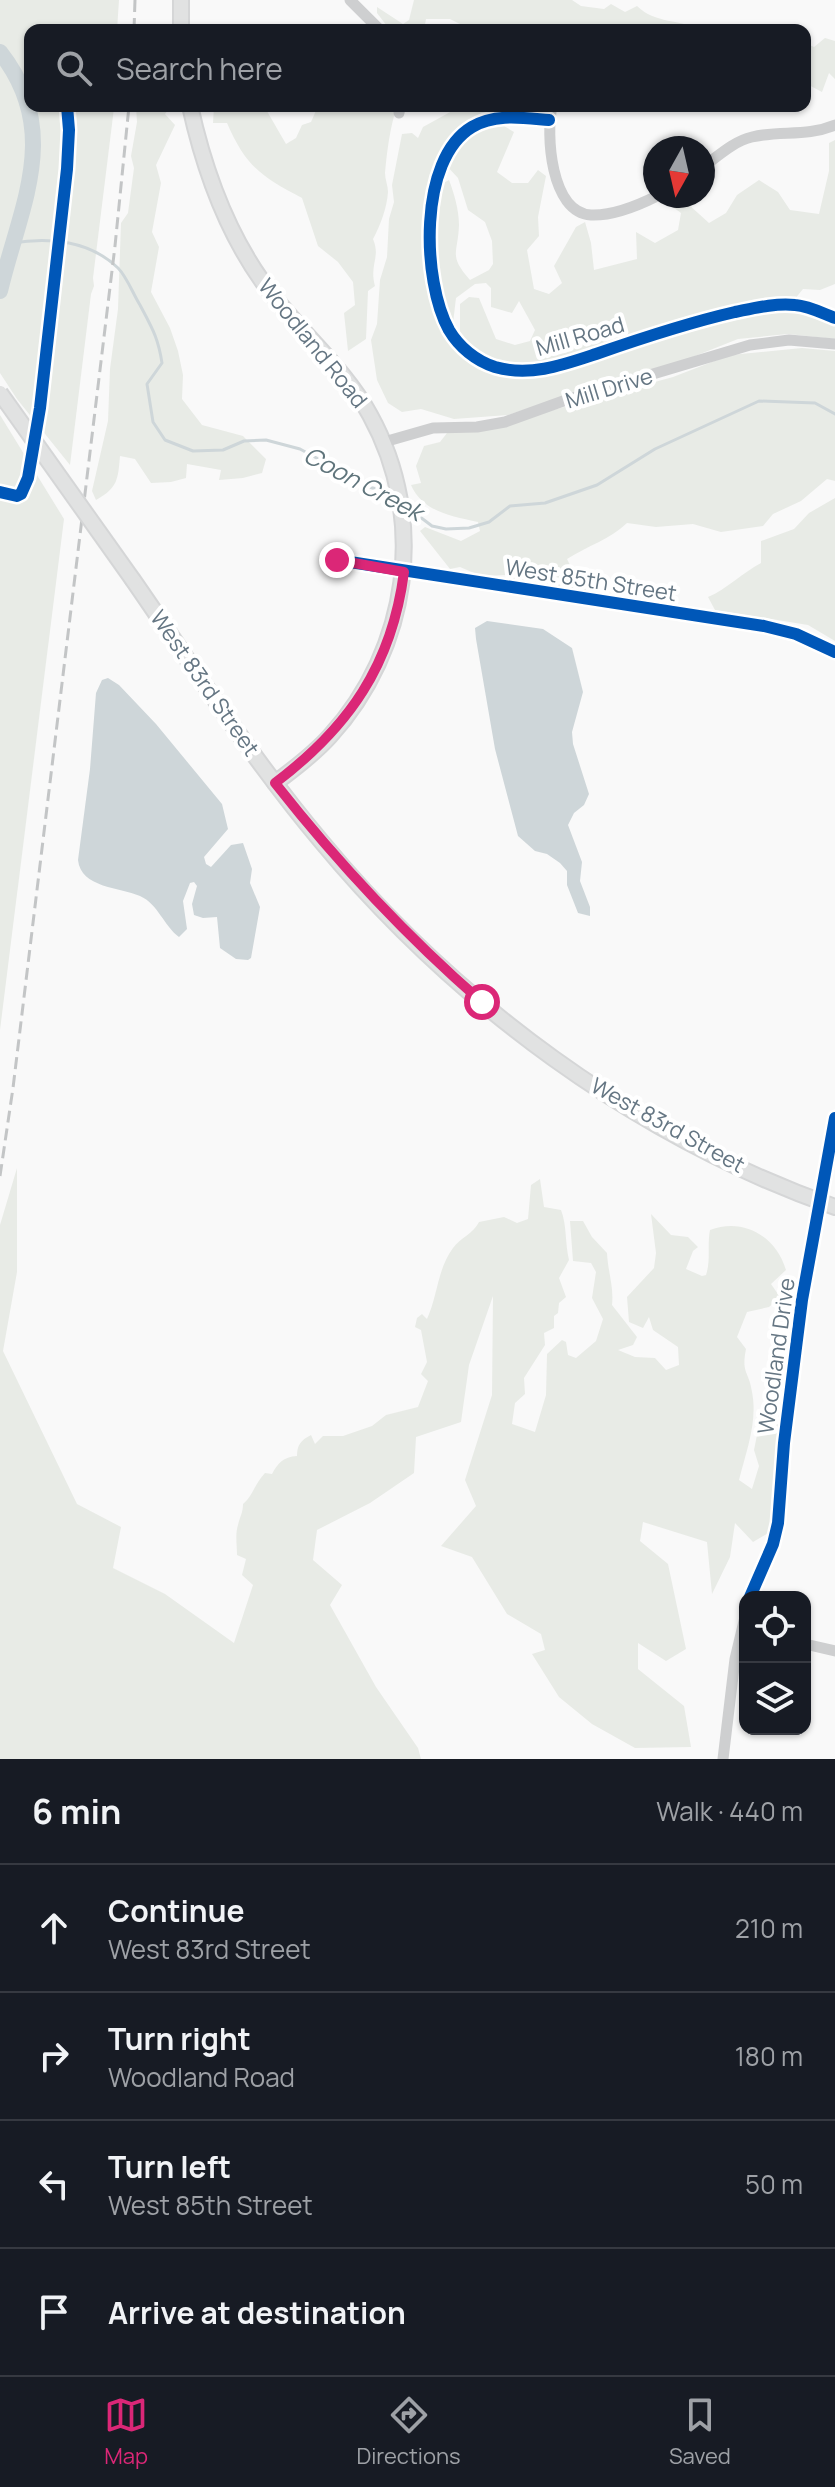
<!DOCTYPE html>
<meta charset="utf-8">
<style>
:root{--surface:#171b24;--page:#242831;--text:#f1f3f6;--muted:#9ea1a6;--line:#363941;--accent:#db2777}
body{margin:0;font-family:Manrope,sans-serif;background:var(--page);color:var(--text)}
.controls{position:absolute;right:24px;bottom:24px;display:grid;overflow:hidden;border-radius:16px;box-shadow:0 2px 6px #0004}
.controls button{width:72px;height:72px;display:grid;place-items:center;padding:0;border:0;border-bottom:2px solid var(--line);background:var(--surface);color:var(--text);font:40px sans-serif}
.compass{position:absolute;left:643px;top:136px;width:72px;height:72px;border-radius:50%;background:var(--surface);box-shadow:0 2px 6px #0004;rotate:188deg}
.stop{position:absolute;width:24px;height:24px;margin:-18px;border:6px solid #db2777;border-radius:50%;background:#fff}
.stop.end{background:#db2777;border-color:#fff;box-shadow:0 2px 8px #0008}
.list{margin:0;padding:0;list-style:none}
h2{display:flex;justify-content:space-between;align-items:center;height:104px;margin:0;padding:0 32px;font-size:34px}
h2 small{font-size:26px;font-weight:400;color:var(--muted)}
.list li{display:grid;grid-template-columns:52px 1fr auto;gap:24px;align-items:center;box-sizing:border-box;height:128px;padding:0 32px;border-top:2px solid var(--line)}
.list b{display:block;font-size:30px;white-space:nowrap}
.list p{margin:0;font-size:26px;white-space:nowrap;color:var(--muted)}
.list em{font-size:26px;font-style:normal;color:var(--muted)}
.icon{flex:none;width:44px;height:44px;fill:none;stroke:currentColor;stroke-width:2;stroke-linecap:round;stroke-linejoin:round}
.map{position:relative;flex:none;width:835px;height:1759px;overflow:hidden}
.search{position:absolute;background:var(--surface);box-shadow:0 2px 6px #0004;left:24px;right:24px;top:24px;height:88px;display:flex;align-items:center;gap:20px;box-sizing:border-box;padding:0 28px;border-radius:16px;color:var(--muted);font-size:30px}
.sheet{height:616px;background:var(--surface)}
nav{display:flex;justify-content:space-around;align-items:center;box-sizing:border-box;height:112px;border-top:2px solid var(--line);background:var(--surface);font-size:22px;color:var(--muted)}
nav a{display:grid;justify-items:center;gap:4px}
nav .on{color:var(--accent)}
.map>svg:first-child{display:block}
</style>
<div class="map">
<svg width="835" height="1759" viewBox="0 0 835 1759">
<rect width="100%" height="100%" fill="#f9f9f9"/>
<g fill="#e8ebe6">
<path d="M 0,0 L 119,0 L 117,30 L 30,30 L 30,106 L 113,106 L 114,108 L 93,278 L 94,286 L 91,294 L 70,465 L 17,399 L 0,373 Z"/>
<path d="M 414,0 L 572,0 L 581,6 L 604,9 L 611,4 L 625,12 L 637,6 C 655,24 680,19 702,30 L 460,30 L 460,24 L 450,19 L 426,19 L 424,30 L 390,30 L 377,13 L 377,7 L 403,24 L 409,20 Z"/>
<path d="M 825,38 L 835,41 L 835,79 L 829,73 L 822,92 L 805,83 L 805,43 L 814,47 Z"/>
<path d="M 136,106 L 171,106 L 165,114 L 175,125 L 156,165 L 161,183 L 152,232 L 159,247 L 151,292 L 170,328 L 178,351 L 183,375 L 182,399 L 202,425 L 243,436 L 266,459 L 262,473 L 243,478 L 219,480 L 221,470 L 187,464 L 186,478 L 171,482 L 151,483 L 135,459 L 120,456 C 118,479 118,488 96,500 L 92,491 L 108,421 L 110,369 L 118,309 L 121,223 L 128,213 L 134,168 L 131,156 L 137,122 Z"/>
<path d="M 214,106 L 264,106 L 286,144 L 296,138 L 302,125 L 311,122 L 318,106 L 397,106 C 390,127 387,151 385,173 C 385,179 388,186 388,192 C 387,208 380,226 373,239 C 381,258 369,264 375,286 L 368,291 L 366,339 L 348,351 L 344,313 L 355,305 L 353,282 L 338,262 L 318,246 L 302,198 C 262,177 246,167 227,123 L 213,123 Z"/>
<path d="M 453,106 L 529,106 L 486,112 L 458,131 L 439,153 L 430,187 L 422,238 L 426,276 L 439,323 L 451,344 L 479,365 L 510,374 L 742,315 L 787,308 L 821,318 L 835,325 L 835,339 L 788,334 L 738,339 L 680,362 L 627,376 L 508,415 L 454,419 L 421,409 L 402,412 L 388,403 L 377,380 L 371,340 L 377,324 L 380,280 L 387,257 L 389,219 L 394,202 L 392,185 L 402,134 L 412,133 L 418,138 L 423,127 L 452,111 Z"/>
<path d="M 499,123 L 514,132 L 497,172 L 512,183 L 528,183 L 538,170 L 546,176 L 538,217 L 539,236 L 527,250 L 534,289 L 549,294 L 562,283 L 554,266 L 576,227 L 585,222 L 591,243 L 594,270 L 637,259 L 636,232 L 655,243 L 678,230 L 681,213 L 662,199 L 668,196 L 699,196 L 688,204 L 709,223 L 726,213 L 737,195 L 759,180 L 778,192 L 790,210 L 819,214 L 829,171 L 829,143 L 835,140 L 835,284 L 820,290 L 803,289 L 794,300 L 554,364 L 511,368 L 473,352 L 460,339 L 460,304 L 469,297 L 479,298 L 496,339 L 515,345 L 530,341 L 535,330 L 519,301 L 512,313 L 491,307 L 491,288 L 486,283 L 475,284 L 456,298 L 453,323 L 440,287 L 441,276 L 436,258 L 434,238 L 438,220 L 438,186 L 449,180 C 454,193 459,210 459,225 C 458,254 448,255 470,280 L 489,270 L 493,264 L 492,241 L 485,222 L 468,210 L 458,178 L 445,164 C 459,143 472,125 499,123 Z"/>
<path d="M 802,348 L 835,351 L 835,481 L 827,479 L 801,501 L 773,514 L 763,526 L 721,532 L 693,524 L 656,527 L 627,523 C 611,539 587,546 567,559 L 577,579 L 594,591 L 579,593 L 522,584 L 508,575 L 481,576 L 460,567 L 450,569 L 420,531 L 425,527 L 461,541 L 480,531 L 478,522 C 451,516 423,512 411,485 L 421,483 L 416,466 L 424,446 L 440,442 L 447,433 L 524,418 L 673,377 L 730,355 Z"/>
<path d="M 0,415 L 64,519 L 0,1030 Z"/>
<path d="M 835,498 L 835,641 L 808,625 L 715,610 L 708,597 C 727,589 742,573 761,563 L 761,541 L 794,529 L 809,513 Z"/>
<path d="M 17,1168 L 17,1272 L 3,1351 L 77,1504 L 121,1527 L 113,1568 L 165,1594 L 234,1643 L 253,1585 L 242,1575 L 246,1559 L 237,1555 C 237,1545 235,1534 238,1525 C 240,1516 243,1513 243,1504 C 253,1496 255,1483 265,1473 L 272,1474 C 278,1463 283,1457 297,1456 C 297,1445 301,1440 311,1435 L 315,1444 L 323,1436 L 343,1436 L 372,1426 L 386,1415 L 418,1407 L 428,1381 L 421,1374 L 427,1362 L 421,1330 L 415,1327 L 417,1318 L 422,1314 L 427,1319 C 438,1295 437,1270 453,1248 C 460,1238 474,1233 479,1222 L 504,1217 L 517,1223 L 528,1219 L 531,1185 L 540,1179 L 544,1207 L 561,1210 C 567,1225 565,1244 569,1260 L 559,1278 L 566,1297 L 559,1303 L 558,1313 L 554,1316 L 554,1328 L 544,1333 L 545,1345 L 524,1378 L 525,1394 L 515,1403 L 512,1424 L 535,1432 L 546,1395 L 547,1354 L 562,1340 L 566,1342 L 568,1355 L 576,1358 L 596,1341 L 603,1319 L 592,1298 L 596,1272 L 591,1263 L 573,1261 L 570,1221 L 583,1221 L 592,1237 L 607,1253 C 608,1272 614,1287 612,1305 L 637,1337 L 633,1345 L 618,1350 L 635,1357 L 655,1358 L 666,1370 L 679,1365 L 678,1347 L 653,1330 L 649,1317 L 643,1328 L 629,1322 L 627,1297 L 654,1268 L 656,1253 L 651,1214 L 671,1235 L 688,1237 L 698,1247 L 693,1251 L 686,1269 L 702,1276 L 706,1275 C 711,1260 707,1245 710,1230 C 743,1217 776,1236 786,1270 L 771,1284 L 780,1297 L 769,1307 L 747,1312 L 737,1337 L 746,1349 C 741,1374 749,1371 752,1392 C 758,1421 746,1452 739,1480 L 752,1489 L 759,1466 L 754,1450 L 758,1430 L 781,1420 L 778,1487 L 770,1532 L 753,1542 L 735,1523 L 730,1557 L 712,1594 L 707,1542 L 643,1522 L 640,1541 L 668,1564 L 686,1649 L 666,1661 L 638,1643 L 638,1669 L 684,1706 L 691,1747 L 635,1748 L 592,1724 L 559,1697 L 532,1654 L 545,1650 L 541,1634 L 507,1614 L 472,1557 L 441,1546 L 476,1506 L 465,1480 L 492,1395 L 493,1296 L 469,1365 L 461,1422 L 416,1437 L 414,1473 L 370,1503 L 317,1530 L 313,1560 L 342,1585 L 330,1605 L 376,1687 L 418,1748 L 421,1759 L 0,1759 L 0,1225 Z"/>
</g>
<g fill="#ced6d9">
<path d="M 487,621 L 543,629 L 572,648 L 583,692 L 572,732 L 573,744 L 589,794 L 584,805 L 574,813 L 568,825 L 582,862 L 580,881 L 590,907 L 590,916 L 578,913 L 567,885 L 567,871 L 560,863 L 547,854 L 535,851 L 518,836 L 495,749 L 476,639 L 475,628 Z"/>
<path d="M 108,678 L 119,685 L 156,724 L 222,804 L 228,829 L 204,857 L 206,864 L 211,867 L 231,845 L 243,843 L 252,869 L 250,883 L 260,907 L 251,958 L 248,960 L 236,959 L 220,948 L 217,917 L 203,918 L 194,915 L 192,904 L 197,886 L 194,882 L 190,883 L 183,901 L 187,929 L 179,937 C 164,926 158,904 140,896 C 119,887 81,888 78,860 L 90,769 L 96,693 L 102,680 Z"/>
</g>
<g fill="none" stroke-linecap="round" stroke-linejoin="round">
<g stroke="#ced6d9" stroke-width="3">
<path d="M 12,243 C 48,237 89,240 118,268 C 127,277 133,294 140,305 C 152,328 158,337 162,363 L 147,384 L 153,422 L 165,440 L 193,451 L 223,450 L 244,441 L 266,440 L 300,449 L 333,467 L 351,481 L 385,492 L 394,498"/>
<path d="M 407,507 L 432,526 L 446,529 L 469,528 L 489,522 L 510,506 L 545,503 L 597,485 L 655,449 L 759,401 L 815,403 L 835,414"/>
</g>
<path stroke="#ced6d9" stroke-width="16" d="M 0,52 C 63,132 20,206 0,291"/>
<g stroke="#d5d6d7" stroke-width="18">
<g id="major">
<path d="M 181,30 L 181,0"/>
<path d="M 190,106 C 205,174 231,244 275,298 C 307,338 346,371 370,415 C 428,520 409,649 330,736 C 314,754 294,769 275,783"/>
<path d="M 133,580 C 194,668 252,759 321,841 C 455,1003 636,1137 835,1207"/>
</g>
</g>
<g stroke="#cecfd0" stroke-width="11">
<path d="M 350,0 L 380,30"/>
<path d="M 552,106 C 546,134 550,212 591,215 C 613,216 637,206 657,196"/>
<path d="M 399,113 L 400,106"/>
<path d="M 549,120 C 524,118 495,113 472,127 C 418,159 422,281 449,330 C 459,347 476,361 495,367 C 530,377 563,365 596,354 C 642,338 687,323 735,312 C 755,308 775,303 795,305 C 809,306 822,313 835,318"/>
<path d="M 703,167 C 718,156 734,141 752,137 C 781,130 806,137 835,125"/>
<path d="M 384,442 L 433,428 L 477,427 L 505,422 L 566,400 L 750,345 L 789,340 L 835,344"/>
<path d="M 337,560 L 764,626 L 796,634 L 835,652"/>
<path d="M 750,1597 L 773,1544 L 778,1523 L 784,1443 L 802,1300 L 835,1118"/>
<path d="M 805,1644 L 835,1651"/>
<path d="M 723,1759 L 735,1659 L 745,1617"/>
</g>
<use href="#major" stroke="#e1e2e2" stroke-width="14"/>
<g stroke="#c3c5c6" stroke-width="3" stroke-dasharray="12 6" stroke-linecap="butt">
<path d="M 134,30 L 135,0"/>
<path d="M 0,1176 L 13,1088 L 115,246 L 129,106"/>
</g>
<g stroke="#d5d6d7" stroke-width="18" stroke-linecap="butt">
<path id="major-bridge" d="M 0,393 L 133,580"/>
</g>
<use href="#major-bridge" stroke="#e1e2e2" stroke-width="14"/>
<g stroke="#fff" stroke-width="17">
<g id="cycleway">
<path d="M 549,120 C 524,118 495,113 472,127 C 418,159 422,281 449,330 C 459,347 476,361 495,367 C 530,377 563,365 596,354 C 642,338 687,323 735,312 C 755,308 775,303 795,305 C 809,306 822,313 835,318"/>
<path d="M 0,492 L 17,496 L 21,494 L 28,478 L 40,408 L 67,169 L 69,130 L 67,106"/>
<path d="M 337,560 L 764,626 L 796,634 L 835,652"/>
<path d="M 750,1597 L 773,1544 L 778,1523 L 784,1443 L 802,1300 L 835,1118"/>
</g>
</g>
<use href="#cycleway" stroke="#0057b8" stroke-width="12"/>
</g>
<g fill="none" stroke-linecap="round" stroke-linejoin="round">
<path stroke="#db2777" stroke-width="10" d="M 337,560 L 404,572 C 392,665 349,727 275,783 C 338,863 405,935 482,1002"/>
</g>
<g text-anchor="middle" stroke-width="8" stroke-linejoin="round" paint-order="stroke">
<g font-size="22" fill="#657683" stroke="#fff">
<text transform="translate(580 336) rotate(-16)" y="8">Mill Road</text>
<text transform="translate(313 343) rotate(51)" y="8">Woodland Road</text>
<text transform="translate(609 388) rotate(-17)" y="8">Mill Drive</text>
<text transform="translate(591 580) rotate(9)" y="8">West 85th Street</text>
<text transform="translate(205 683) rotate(55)" y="8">West 83rd Street</text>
<text transform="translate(668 1125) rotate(29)" y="8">West 83rd Street</text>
<text transform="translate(776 1356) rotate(-82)" y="8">Woodland Drive</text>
</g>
<g font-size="24" font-style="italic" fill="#60757c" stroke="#fff">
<text transform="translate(363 484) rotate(28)" y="8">Coon Creek</text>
</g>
</g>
</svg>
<div class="controls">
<button><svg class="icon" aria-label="locate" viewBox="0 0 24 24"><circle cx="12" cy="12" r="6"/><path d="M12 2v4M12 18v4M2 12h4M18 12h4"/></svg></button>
<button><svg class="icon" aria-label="layers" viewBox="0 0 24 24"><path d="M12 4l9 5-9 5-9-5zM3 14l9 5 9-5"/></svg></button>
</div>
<svg class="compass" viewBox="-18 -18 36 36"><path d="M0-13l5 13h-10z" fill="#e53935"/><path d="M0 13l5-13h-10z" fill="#9ea1a6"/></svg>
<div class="stop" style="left:482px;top:1002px"></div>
<div class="stop end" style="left:337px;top:560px"></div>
<div class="search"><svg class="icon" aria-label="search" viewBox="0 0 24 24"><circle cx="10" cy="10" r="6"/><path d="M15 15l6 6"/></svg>Search here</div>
</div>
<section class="sheet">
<h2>6 min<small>Walk · 440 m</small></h2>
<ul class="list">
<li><svg class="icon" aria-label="ahead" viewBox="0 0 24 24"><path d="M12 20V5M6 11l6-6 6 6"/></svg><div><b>Continue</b><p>West 83rd Street</p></div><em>210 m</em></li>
<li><svg class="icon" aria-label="right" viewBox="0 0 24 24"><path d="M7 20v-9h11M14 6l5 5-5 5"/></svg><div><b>Turn right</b><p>Woodland Road</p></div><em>180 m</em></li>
<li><svg class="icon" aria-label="left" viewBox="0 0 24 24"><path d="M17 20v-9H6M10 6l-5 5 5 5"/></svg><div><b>Turn left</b><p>West 85th Street</p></div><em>50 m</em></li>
<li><svg class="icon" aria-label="arrive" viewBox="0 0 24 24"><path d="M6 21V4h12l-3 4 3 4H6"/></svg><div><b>Arrive at destination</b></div></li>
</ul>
</section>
<nav>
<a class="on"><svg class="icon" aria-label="map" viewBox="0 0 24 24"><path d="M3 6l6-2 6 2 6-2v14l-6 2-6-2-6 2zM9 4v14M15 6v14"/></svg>Map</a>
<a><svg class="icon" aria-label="directions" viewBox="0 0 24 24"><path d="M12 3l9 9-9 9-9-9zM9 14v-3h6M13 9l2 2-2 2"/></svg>Directions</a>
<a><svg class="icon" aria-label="saved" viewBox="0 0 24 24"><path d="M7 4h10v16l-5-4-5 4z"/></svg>Saved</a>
</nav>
